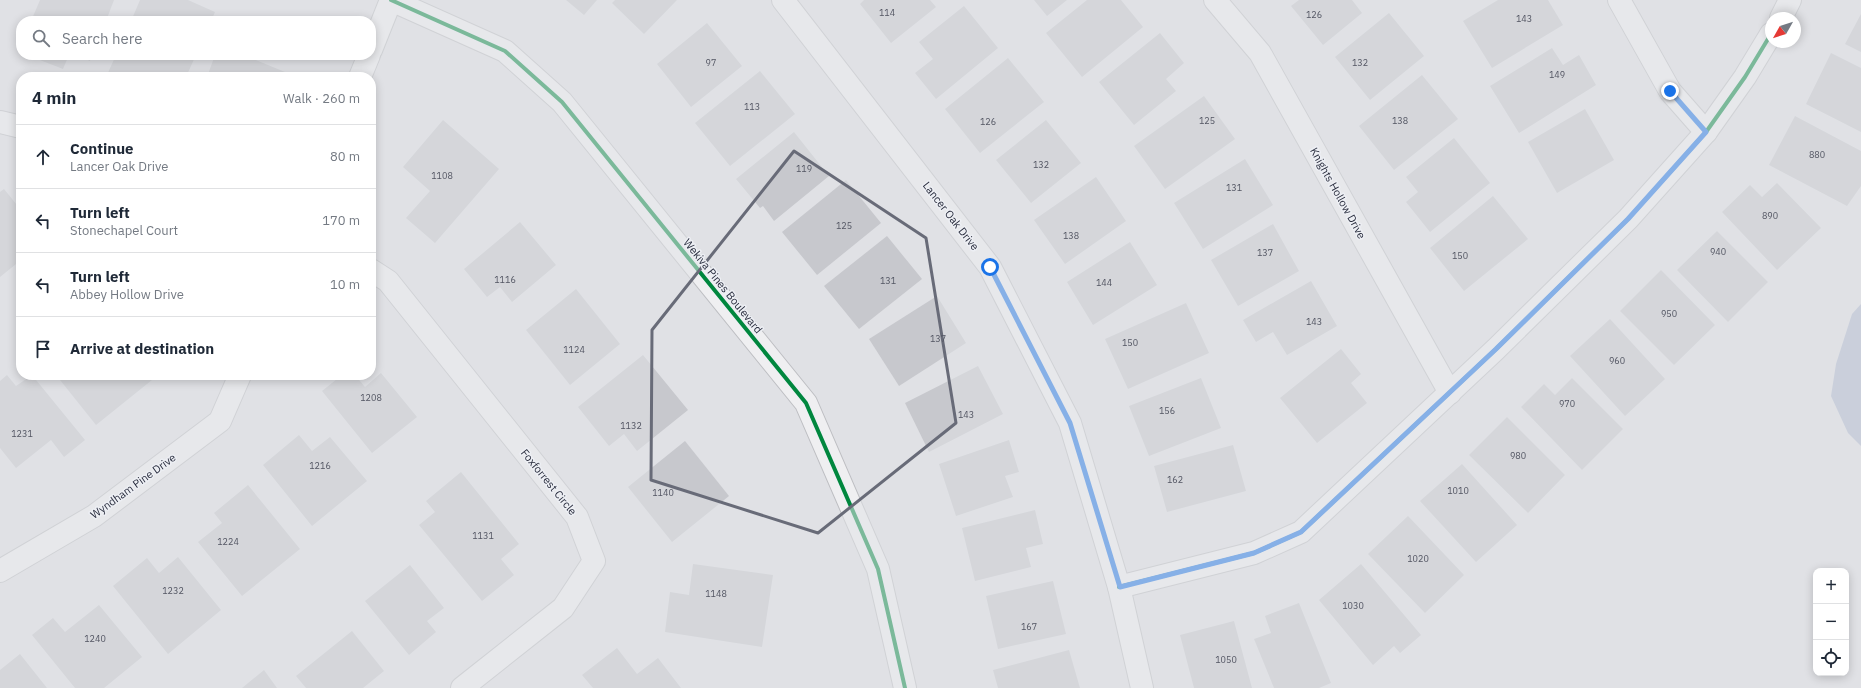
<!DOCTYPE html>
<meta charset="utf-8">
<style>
:root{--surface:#fff;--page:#f2f2f3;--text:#1f2937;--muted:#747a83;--line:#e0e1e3}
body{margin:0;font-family:"IBM Plex Sans",sans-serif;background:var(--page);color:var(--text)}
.controls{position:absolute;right:12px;bottom:12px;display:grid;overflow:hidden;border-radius:8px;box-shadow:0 2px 10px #0003}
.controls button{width:36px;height:36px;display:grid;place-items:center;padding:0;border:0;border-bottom:1px solid var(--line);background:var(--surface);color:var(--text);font:20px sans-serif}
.compass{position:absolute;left:1765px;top:12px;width:36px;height:36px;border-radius:50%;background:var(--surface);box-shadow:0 2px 10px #0003;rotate:231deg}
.stop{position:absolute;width:12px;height:12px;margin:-9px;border:3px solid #1a73e8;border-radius:50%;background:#fff}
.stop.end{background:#1a73e8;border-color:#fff;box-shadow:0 1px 4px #0008}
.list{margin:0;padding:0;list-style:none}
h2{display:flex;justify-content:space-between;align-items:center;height:52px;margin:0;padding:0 16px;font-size:17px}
h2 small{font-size:13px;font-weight:400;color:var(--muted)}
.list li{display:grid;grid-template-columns:26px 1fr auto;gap:12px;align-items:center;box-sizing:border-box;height:64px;padding:0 16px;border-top:1px solid var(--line)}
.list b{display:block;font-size:15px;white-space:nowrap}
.list p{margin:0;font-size:13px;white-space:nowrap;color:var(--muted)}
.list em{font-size:13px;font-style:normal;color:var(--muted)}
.icon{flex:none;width:22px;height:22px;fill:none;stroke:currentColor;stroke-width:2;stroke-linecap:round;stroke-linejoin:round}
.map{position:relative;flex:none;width:1861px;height:688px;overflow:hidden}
.search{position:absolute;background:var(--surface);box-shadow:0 2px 10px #0003;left:16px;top:16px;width:360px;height:44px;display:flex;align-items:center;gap:10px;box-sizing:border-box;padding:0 14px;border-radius:16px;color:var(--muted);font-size:15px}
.panel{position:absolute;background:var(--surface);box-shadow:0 2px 10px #0003;left:16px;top:72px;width:360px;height:308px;border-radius:16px}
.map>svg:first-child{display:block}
</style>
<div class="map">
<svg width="1861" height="688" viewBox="0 0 1861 688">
<rect width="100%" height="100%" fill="#e0e1e5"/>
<path fill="#afb9cf" d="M 1861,304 L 1861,446 L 1848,433 L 1831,396 L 1836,364 L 1852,314 Z"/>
<g fill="#c7c8cd">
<path d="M 40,0 L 114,0 L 106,21 L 31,21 Z"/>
<path d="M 140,0 L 188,0 L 215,12 L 211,21 L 131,21 Z"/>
<path d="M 566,0 L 597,0 L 584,15 Z"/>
<path d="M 615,0 L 677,0 L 644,34 L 612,3 Z"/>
<path d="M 864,0 L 930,0 L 936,7 L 891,43 L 860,4 Z"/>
<path d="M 1034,0 L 1067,0 L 1047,16 Z"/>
<path d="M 1087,0 L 1121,0 L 1143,27 L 1082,77 L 1046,33 Z"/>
<path d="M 1299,0 L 1352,0 L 1362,13 L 1323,45 L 1291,6 Z"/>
<path d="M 1498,0 L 1548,0 L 1563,25 L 1492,68 L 1463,21 Z"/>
<path d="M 964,6 L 998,48 L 936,99 L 915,73 L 933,59 L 919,42 Z"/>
<path d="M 1389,13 L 1424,56 L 1370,100 L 1335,57 Z"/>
<path d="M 1861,14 L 1861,52 L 1845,44 Z"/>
<path d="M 707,23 L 742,66 L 691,107 L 657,64 Z"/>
<path d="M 1160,33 L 1184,63 L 1166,79 L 1176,91 L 1134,125 L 1099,82 Z"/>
<path d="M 1552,48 L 1563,65 L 1579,55 L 1596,85 L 1519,133 L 1490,86 Z"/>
<path d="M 1831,53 L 1861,68 L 1861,132 L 1806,104 Z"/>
<path d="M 27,55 L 69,55 L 63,69 Z"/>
<path d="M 76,55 L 92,55 L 90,61 Z"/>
<path d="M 116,55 L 196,55 L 186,77 L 106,77 Z"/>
<path d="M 215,55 L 244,55 L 285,72 L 283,77 L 207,77 Z"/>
<path d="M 1008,58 L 1044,102 L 980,153 L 945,109 Z"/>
<path d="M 760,71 L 795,114 L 730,166 L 695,123 Z"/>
<path d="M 1422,75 L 1458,119 L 1394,170 L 1359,126 Z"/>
<path d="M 1204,96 L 1235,139 L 1165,189 L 1134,146 Z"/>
<path d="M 1585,109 L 1614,160 L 1557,193 L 1528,142 Z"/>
<path d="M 1795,116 L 1861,151 L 1861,186 L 1847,206 L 1769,165 Z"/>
<path d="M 443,120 L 499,169 L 435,243 L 406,218 L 430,191 L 403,167 Z"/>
<path d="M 1046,120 L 1081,163 L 1031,203 L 996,160 Z"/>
<path d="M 794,132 L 829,176 L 774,221 L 763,206 L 760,208 L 736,179 Z"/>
<path d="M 1454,138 L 1490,183 L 1430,232 L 1406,202 L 1418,192 L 1406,177 Z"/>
<path d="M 1245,159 L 1273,205 L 1203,249 L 1174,203 Z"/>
<path d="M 1096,177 L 1126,221 L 1065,264 L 1034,220 Z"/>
<path d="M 846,180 L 881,223 L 817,275 L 782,232 Z"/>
<path d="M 1777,183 L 1821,228 L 1777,270 L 1722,212 L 1750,185 L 1762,197 Z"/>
<path d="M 4,189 L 21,210 L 21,260 L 0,277 L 0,192 Z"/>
<path d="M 1493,196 L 1528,239 L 1464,291 L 1430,248 Z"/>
<path d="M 520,222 L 556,265 L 512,302 L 500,287 L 487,297 L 464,269 Z"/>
<path d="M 1273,224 L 1299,271 L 1238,306 L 1211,260 Z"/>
<path d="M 1717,231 L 1768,282 L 1728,322 L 1677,270 Z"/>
<path d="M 887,236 L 922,279 L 859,329 L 824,286 Z"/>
<path d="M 1130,242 L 1157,285 L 1093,325 L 1067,282 Z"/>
<path d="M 1661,270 L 1715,325 L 1674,365 L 1620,311 Z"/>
<path d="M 1311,281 L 1337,326 L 1287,355 L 1273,332 L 1256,342 L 1243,320 Z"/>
<path d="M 576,289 L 620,344 L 570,385 L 526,330 Z"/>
<path d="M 937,296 L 966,343 L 899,386 L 869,339 Z"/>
<path d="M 1186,303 L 1209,353 L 1128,389 L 1105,339 Z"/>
<path d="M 1610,319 L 1665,379 L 1625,416 L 1570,356 Z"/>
<path d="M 1341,349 L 1361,374 L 1351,383 L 1367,403 L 1317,443 L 1280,398 Z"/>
<path d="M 643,355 L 688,410 L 637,451 L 624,434 L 609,446 L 578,407 Z"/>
<path d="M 978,366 L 1003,414 L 929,452 L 905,403 Z"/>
<path d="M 381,373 L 417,417 L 372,453 L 322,391 L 342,375 L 355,375 L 365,387 Z"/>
<path d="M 7,375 L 16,386 L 32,375 L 85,440 L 64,457 L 51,440 L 16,468 L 0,448 L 0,381 Z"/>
<path d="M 56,375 L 148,375 L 152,380 L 96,425 Z"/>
<path d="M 1201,378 L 1221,428 L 1149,456 L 1129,406 Z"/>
<path d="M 1572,378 L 1623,429 L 1582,470 L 1521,407 L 1544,384 L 1555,395 Z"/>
<path d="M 1507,417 L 1565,475 L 1528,513 L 1469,455 Z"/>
<path d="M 299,435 L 312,451 L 330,437 L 367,481 L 312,526 L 263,465 Z"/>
<path d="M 1009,440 L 1019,472 L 1005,476 L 1013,497 L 956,516 L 939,464 Z"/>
<path d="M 685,441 L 729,496 L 672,542 L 628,487 Z"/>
<path d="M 1233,445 L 1246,491 L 1167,512 L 1154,466 Z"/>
<path d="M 1462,464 L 1517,525 L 1476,562 L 1420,501 Z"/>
<path d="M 461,472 L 519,544 L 501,559 L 514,575 L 482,601 L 419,525 L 435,512 L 426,501 Z"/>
<path d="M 248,485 L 300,549 L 242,596 L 198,542 L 222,523 L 214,513 Z"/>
<path d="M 1035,510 L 1043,544 L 1026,548 L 1031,567 L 975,581 L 962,528 Z"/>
<path d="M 1408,516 L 1464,575 L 1425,613 L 1368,554 Z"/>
<path d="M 178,557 L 221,610 L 168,654 L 113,586 L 147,558 L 159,573 Z"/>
<path d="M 693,564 L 773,575 L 762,647 L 665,632 L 670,592 L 689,595 Z"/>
<path d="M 1361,564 L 1421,635 L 1400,653 L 1394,646 L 1373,665 L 1319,600 Z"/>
<path d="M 410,565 L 444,608 L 427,621 L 436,632 L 409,655 L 365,601 Z"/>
<path d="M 1053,581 L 1066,634 L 998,649 L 986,596 Z"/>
<path d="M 1299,603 L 1331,683 L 1319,688 L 1274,688 L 1254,639 L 1271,633 L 1265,616 Z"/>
<path d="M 99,605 L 142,657 L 104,688 L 75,688 L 32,635 L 53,618 L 65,632 Z"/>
<path d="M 1234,621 L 1252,688 L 1194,688 L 1180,635 Z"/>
<path d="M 352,631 L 384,671 L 363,688 L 306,688 L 296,676 Z"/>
<path d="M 617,648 L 637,674 L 658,658 L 681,688 L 593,688 L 582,675 Z"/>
<path d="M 1069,650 L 1080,688 L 998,688 L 993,670 Z"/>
<path d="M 20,654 L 47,688 L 0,688 L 0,670 Z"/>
<path d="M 264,670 L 277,688 L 242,688 Z"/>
</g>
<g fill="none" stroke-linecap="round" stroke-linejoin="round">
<g stroke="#bdbec2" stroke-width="24">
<g id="street">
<path d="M 391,0 L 505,51 L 562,102 L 806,403 L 878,569 L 905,688"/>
<path d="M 783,0 L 990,267 L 1070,423 L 1119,587 L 1142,688"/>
<path d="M 1215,0 L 1260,53 L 1450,393"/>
<path d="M 1619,0 L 1670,91 L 1706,132"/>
<path d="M 1781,18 L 1790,0"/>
<path d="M 371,50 L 391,0"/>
<path d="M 360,77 L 369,55"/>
<path d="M 0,122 L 21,127"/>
<path d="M 371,270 L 388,281 L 577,517 L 594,561 L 563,608 L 462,688"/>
<path d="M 0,571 L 94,516 L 220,421 L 240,375"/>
<path d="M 1119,587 L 1254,553 L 1301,532 L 1496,349 L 1628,219 L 1706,132 L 1745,77 L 1771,34"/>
</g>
</g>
<use href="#street" stroke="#efeff1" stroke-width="22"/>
<g stroke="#edeff4" stroke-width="6">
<g id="cycleway">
<path d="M 391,0 L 505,51 L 562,102 L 806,403 L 878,569 L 905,688"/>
<path d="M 1119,587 L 1254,553 L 1301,532 L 1496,349 L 1628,219 L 1706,132 L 1745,77 L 1771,34"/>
</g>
</g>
<use href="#cycleway" stroke="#00873e" stroke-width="4"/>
</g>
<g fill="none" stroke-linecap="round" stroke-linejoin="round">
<path stroke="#1a73e8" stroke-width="5" d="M 990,267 L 1070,423 L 1120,587 L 1254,553 L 1301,532 L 1496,349 L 1628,219 L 1706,132 L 1670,91"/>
</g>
<path d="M0 0H1861V688H0ZM 794,151 L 926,238 L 956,423 L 818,533 L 651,480 L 652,330 Z" fill="#e0e1e5" fill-opacity=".55" fill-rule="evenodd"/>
<path fill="none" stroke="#686b78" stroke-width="3" stroke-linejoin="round" d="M 794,151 L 926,238 L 956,423 L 818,533 L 651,480 L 652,330 Z"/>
<g text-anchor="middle" stroke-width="3" stroke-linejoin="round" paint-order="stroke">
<g font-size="9" fill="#525562">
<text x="887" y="16">114</text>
<text x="1314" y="18">126</text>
<text x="1524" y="22">143</text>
<text x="711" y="66">97</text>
<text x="1360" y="66">132</text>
<text x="1557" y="78">149</text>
<text x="752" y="110">113</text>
<text x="1207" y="124">125</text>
<text x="1400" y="124">138</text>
<text x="988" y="125">126</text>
<text x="1817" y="158">880</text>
<text x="1041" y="168">132</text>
<text x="804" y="172">119</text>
<text x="442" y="179">1108</text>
<text x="1234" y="191">131</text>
<text x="1770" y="219">890</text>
<text x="844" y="229">125</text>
<text x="1071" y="239">138</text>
<text x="1718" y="255">940</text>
<text x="1265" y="256">137</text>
<text x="1460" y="259">150</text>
<text x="505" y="283">1116</text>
<text x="888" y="284">131</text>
<text x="1104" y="286">144</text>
<text x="1669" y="317">950</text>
<text x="1314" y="325">143</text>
<text x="938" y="342">137</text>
<text x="1130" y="346">150</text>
<text x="574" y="353">1124</text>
<text x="1617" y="364">960</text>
<text x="371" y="401">1208</text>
<text x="1567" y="407">970</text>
<text x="1167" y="414">156</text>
<text x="966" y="418">143</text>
<text x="631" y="429">1132</text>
<text x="22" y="437">1231</text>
<text x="1518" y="459">980</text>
<text x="320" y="469">1216</text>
<text x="1175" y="483">162</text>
<text x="1458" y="494">1010</text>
<text x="663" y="496">1140</text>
<text x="483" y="539">1131</text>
<text x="228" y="545">1224</text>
<text x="1418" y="562">1020</text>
<text x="173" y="594">1232</text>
<text x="716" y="597">1148</text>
<text x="1353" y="609">1030</text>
<text x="1029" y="630">167</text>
<text x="95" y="642">1240</text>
<text x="1226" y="663">1050</text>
</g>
<g font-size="11" fill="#282c3d" stroke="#edeff4">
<text transform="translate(1338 193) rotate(61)" y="4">Knights Hollow Drive</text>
<text transform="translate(951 216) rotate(52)" y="4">Lancer Oak Drive</text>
<text transform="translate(723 286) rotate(51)" y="4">Wekiva Pines Boulevard</text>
<text transform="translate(549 482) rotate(51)" y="4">Foxforrest Circle</text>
<text transform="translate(133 486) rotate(-36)" y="4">Wyndham Pine Drive</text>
</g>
</g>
</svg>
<div class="controls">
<button>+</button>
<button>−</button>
<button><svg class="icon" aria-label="locate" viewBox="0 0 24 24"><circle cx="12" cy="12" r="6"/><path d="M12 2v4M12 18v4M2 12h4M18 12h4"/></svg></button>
</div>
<svg class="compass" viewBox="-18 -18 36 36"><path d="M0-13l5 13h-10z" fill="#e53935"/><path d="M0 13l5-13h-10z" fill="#747a83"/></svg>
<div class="stop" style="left:990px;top:267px"></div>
<div class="stop end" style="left:1670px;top:91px"></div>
<div class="search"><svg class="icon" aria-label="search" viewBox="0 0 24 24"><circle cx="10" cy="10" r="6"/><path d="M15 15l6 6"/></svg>Search here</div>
<section class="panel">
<h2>4 min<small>Walk · 260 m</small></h2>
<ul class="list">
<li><svg class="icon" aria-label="ahead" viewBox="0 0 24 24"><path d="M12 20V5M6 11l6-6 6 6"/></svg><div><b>Continue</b><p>Lancer Oak Drive</p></div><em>80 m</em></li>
<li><svg class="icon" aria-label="left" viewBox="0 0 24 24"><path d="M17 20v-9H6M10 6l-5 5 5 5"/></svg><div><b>Turn left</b><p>Stonechapel Court</p></div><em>170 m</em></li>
<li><svg class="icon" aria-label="left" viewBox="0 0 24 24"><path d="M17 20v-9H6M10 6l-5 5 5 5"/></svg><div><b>Turn left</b><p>Abbey Hollow Drive</p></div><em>10 m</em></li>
<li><svg class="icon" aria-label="arrive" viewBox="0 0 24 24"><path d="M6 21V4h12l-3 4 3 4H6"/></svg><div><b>Arrive at destination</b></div></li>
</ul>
</section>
</div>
